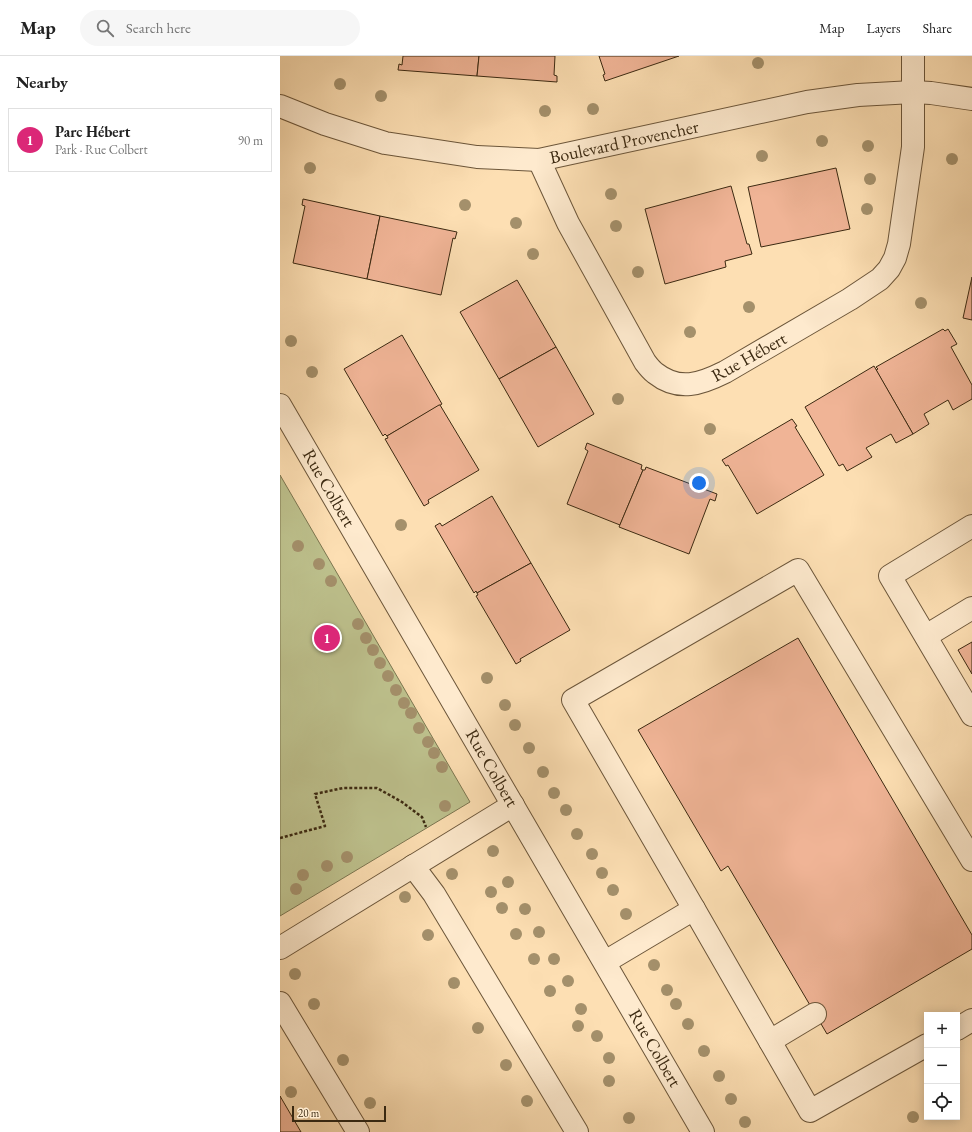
<!DOCTYPE html>
<meta charset="utf-8">
<style>
:root{--surface:#fff;--page:#f6f6f6;--text:#222;--muted:#767676;--line:#e0e0e0;--accent:#db2777}
body{margin:0;font-family:"EB Garamond",serif;background:var(--page);color:var(--text)}
.controls{position:absolute;right:12px;bottom:12px;display:grid;overflow:hidden;border-radius:0px;box-shadow:0 2px 10px #0003}
.controls button{width:36px;height:36px;display:grid;place-items:center;padding:0;border:0;border-bottom:1px solid var(--line);background:var(--surface);color:var(--text);font:20px sans-serif}
.scale{position:absolute;left:12px;bottom:10px;width:94px;box-sizing:border-box;padding-left:4px;border:2px solid #3b2911;border-top:0;font-size:11px;line-height:14px;white-space:nowrap;color:#3b2911;-webkit-text-stroke:3px #feeace;paint-order:stroke}
.you{position:absolute;left:419px;top:427px;width:14px;height:14px;margin:-10px;border:3px solid #fff;border-radius:50%;background:#1a73e8;box-shadow:0 0 0 6px #1a73e833}
.badge{display:grid;place-items:center;width:26px;height:26px;border-radius:50%;background:var(--accent);color:#fff;font-size:13px;font-weight:700}
.pin{position:absolute;translate:-50% -50%;border:2px solid #fff;box-shadow:0 1px 4px #0006}
.list{margin:0;padding:0;list-style:none}
h2{display:flex;justify-content:space-between;align-items:center;height:52px;margin:0;padding:0 16px;font-size:17px}
h2 small{font-size:13px;font-weight:400;color:var(--muted)}
.list li{display:grid;grid-template-columns:26px 1fr auto;gap:12px;align-items:center;box-sizing:border-box;height:64px;margin:0 8px 8px;padding:0 8px;border:1px solid var(--line);border-radius:0px}
.list b{display:block;font-size:15px;white-space:nowrap}
.list p{margin:0;font-size:13px;white-space:nowrap;color:var(--muted)}
.list em{font-size:13px;font-style:normal;color:var(--muted)}
.icon{flex:none;width:22px;height:22px;fill:none;stroke:currentColor;stroke-width:2;stroke-linecap:round;stroke-linejoin:round}
.map{position:relative;flex:none;width:692px;height:1076px;overflow:hidden}
header{display:flex;align-items:center;gap:24px;box-sizing:border-box;height:56px;padding:0 20px;background:var(--surface);border-bottom:1px solid var(--line)}
header strong{font-size:19px}
nav{display:flex;gap:22px;margin-inline-start:auto;font-size:14px}
.search{width:280px;height:36px;background:var(--page);display:flex;align-items:center;gap:10px;box-sizing:border-box;padding:0 14px;border-radius:22px;color:var(--muted);font-size:15px}
main{display:flex}
aside{flex:1;background:var(--surface)}
.map>svg:first-child{display:block}
</style>
<header>
<strong>Map</strong>
<div class="search"><svg class="icon" aria-label="search" viewBox="0 0 24 24"><circle cx="10" cy="10" r="6"/><path d="M15 15l6 6"/></svg>Search here</div>
<nav><a>Map</a><a>Layers</a><a>Share</a></nav>
</header>
<main>
<aside>
<h2>Nearby<small></small></h2>
<ul class="list">
<li><span class="badge">1</span><div><b>Parc Hébert</b><p>Park · Rue Colbert</p></div><em>90 m</em></li>
</ul>
</aside>
<div class="map">
<svg width="692" height="1076" viewBox="0 0 692 1076">
<rect width="100%" height="100%" fill="#fddfb3"/>
<filter id="stains"><feTurbulence type="fractalNoise" baseFrequency=".005" numOctaves="4"/><feColorMatrix values="0 0 0 0 .2 0 0 0 0 .09 0 0 0 0 .02 0 0 0 .5 -.17"/></filter>
<radialGradient id="worn" r=".72"><stop offset=".6" stop-color="#630" stop-opacity="0"/><stop offset="1" stop-color="#630" stop-opacity=".3"/></radialGradient>
<path fill="#bec28e" stroke="#7c7650" d="M 0,419 L 190,746 L 0,860 Z"/>
<g fill="#f0b496" stroke="#3b2911">
<path d="M 123,0 L 199,0 L 197,20 L 118,14 L 119,8 L 122,9 Z"/>
<path d="M 199,0 L 275,0 L 274,19 L 277,20 L 277,26 L 197,20 Z"/>
<path d="M 319,0 L 399,0 L 325,25 L 323,19 L 325,18 Z"/>
<path d="M 556,112 L 570,173 L 481,191 L 468,131 Z"/>
<path d="M 451,130 L 467,188 L 469,188 L 472,198 L 445,205 L 446,211 L 385,228 L 365,153 Z"/>
<path d="M 23,143 L 100,160 L 87,223 L 13,207 L 25,150 L 22,149 Z"/>
<path d="M 100,160 L 177,176 L 175,183 L 173,182 L 161,239 L 87,223 Z"/>
<path d="M 692,221 L 692,264 L 683,262 Z"/>
<path d="M 237,224 L 276,291 L 219,323 L 180,256 Z"/>
<path d="M 663,273 L 665,275 L 668,273 L 677,288 L 671,291 L 692,329 L 692,343 L 673,354 L 668,344 L 644,358 L 649,368 L 633,378 L 596,314 L 598,313 L 596,311 Z"/>
<path d="M 122,279 L 162,348 L 107,380 L 105,378 L 103,380 L 64,313 Z"/>
<path d="M 276,291 L 314,358 L 258,391 L 219,323 Z"/>
<path d="M 594,310 L 633,378 L 616,387 L 611,378 L 586,392 L 592,401 L 567,415 L 563,408 L 559,410 L 525,351 Z"/>
<path d="M 159,349 L 160,349 L 199,414 L 148,444 L 149,447 L 144,450 L 105,383 L 108,382 L 107,380 Z"/>
<path d="M 512,363 L 517,370 L 515,371 L 544,419 L 477,458 L 448,409 L 446,410 L 442,404 Z"/>
<path d="M 307,387 L 362,409 L 361,413 L 363,414 L 340,469 L 287,448 L 308,395 L 305,393 Z"/>
<path d="M 366,411 L 437,438 L 435,445 L 430,443 L 409,498 L 339,471 L 363,414 L 365,414 Z"/>
<path d="M 212,440 L 251,507 L 197,537 L 196,535 L 194,537 L 155,470 L 160,467 L 162,470 Z"/>
<path d="M 251,507 L 290,574 L 240,603 L 241,605 L 236,608 L 196,540 L 198,539 L 197,537 Z"/>
<path d="M 518,582 L 692,879 L 692,893 L 547,978 L 448,810 L 441,815 L 358,674 Z"/>
<path d="M 692,586 L 692,618 L 678,594 Z"/>
<path d="M 0,1040 L 21,1076 L 0,1076 Z"/>
</g>
<g fill="none" stroke-linecap="round" stroke-linejoin="round">
<g stroke="#6c563a" stroke-width="24">
<g id="minor">
<path d="M 0,50 L 45,68 L 105,87 L 197,101 L 259,104 L 527,46 L 578,39 L 633,36 L 651,37 L 692,43"/>
<path d="M 259,104 L 288,167 L 365,306 C 368,310 371,314 375,317 C 399,336 421,328 445,316 L 570,243 L 600,223 L 609,213 L 615,202 L 619,188 L 633,91 L 633,0"/>
<path d="M 0,349 L 423,1076"/>
<path d="M 692,470 L 610,520 L 692,659"/>
<path d="M 646,580 L 692,552"/>
<path d="M 133,810 L 154,838 L 297,1076"/>
<path d="M 414,853 L 293,644 L 518,514 L 692,804"/>
<path d="M 0,892 L 233,749"/>
<path d="M 325,906 L 414,853 L 530,1055 L 647,989"/>
<path d="M 0,947 L 78,1076"/>
<path d="M 677,973 L 692,964"/>
<path d="M 490,985 L 535,958"/>
</g>
</g>
<path stroke="#3b2911" stroke-width="2.5" stroke-dasharray="3 2" stroke-linecap="butt" d="M 0,782 L 45,770 L 35,738 L 63,732 L 97,732 L 122,746 L 142,761 L 146,771"/>
<use href="#minor" stroke="#feeace" stroke-width="22"/>
</g>
<g fill="#a4906b">
<circle cx="478" cy="7" r="6"/>
<circle cx="60" cy="28" r="6"/>
<circle cx="101" cy="40" r="6"/>
<circle cx="313" cy="53" r="6"/>
<circle cx="265" cy="55" r="6"/>
<circle cx="542" cy="85" r="6"/>
<circle cx="588" cy="90" r="6"/>
<circle cx="482" cy="100" r="6"/>
<circle cx="672" cy="103" r="6"/>
<circle cx="30" cy="112" r="6"/>
<circle cx="590" cy="123" r="6"/>
<circle cx="331" cy="138" r="6"/>
<circle cx="185" cy="149" r="6"/>
<circle cx="587" cy="153" r="6"/>
<circle cx="236" cy="167" r="6"/>
<circle cx="336" cy="170" r="6"/>
<circle cx="253" cy="198" r="6"/>
<circle cx="358" cy="216" r="6"/>
<circle cx="641" cy="247" r="6"/>
<circle cx="469" cy="251" r="6"/>
<circle cx="410" cy="276" r="6"/>
<circle cx="11" cy="285" r="6"/>
<circle cx="32" cy="316" r="6"/>
<circle cx="338" cy="343" r="6"/>
<circle cx="430" cy="373" r="6"/>
<circle cx="121" cy="469" r="6"/>
<circle cx="18" cy="490" r="6"/>
<circle cx="39" cy="508" r="6"/>
<circle cx="51" cy="525" r="6"/>
<circle cx="78" cy="568" r="6"/>
<circle cx="86" cy="582" r="6"/>
<circle cx="93" cy="594" r="6"/>
<circle cx="100" cy="607" r="6"/>
<circle cx="108" cy="620" r="6"/>
<circle cx="207" cy="622" r="6"/>
<circle cx="116" cy="634" r="6"/>
<circle cx="124" cy="647" r="6"/>
<circle cx="225" cy="649" r="6"/>
<circle cx="131" cy="657" r="6"/>
<circle cx="235" cy="669" r="6"/>
<circle cx="139" cy="672" r="6"/>
<circle cx="148" cy="686" r="6"/>
<circle cx="249" cy="692" r="6"/>
<circle cx="154" cy="697" r="6"/>
<circle cx="162" cy="711" r="6"/>
<circle cx="263" cy="716" r="6"/>
<circle cx="274" cy="737" r="6"/>
<circle cx="165" cy="750" r="6"/>
<circle cx="286" cy="754" r="6"/>
<circle cx="297" cy="778" r="6"/>
<circle cx="213" cy="795" r="6"/>
<circle cx="312" cy="798" r="6"/>
<circle cx="67" cy="801" r="6"/>
<circle cx="47" cy="810" r="6"/>
<circle cx="322" cy="817" r="6"/>
<circle cx="172" cy="818" r="6"/>
<circle cx="23" cy="819" r="6"/>
<circle cx="228" cy="826" r="6"/>
<circle cx="16" cy="833" r="6"/>
<circle cx="333" cy="834" r="6"/>
<circle cx="211" cy="836" r="6"/>
<circle cx="125" cy="841" r="6"/>
<circle cx="222" cy="852" r="6"/>
<circle cx="245" cy="853" r="6"/>
<circle cx="346" cy="858" r="6"/>
<circle cx="259" cy="876" r="6"/>
<circle cx="236" cy="878" r="6"/>
<circle cx="148" cy="879" r="6"/>
<circle cx="254" cy="903" r="6"/>
<circle cx="274" cy="903" r="6"/>
<circle cx="374" cy="909" r="6"/>
<circle cx="15" cy="918" r="6"/>
<circle cx="288" cy="925" r="6"/>
<circle cx="174" cy="927" r="6"/>
<circle cx="387" cy="934" r="6"/>
<circle cx="270" cy="935" r="6"/>
<circle cx="34" cy="948" r="6"/>
<circle cx="396" cy="948" r="6"/>
<circle cx="301" cy="953" r="6"/>
<circle cx="408" cy="968" r="6"/>
<circle cx="298" cy="970" r="6"/>
<circle cx="198" cy="972" r="6"/>
<circle cx="317" cy="980" r="6"/>
<circle cx="424" cy="995" r="6"/>
<circle cx="329" cy="1002" r="6"/>
<circle cx="63" cy="1004" r="6"/>
<circle cx="226" cy="1009" r="6"/>
<circle cx="439" cy="1020" r="6"/>
<circle cx="329" cy="1025" r="6"/>
<circle cx="11" cy="1036" r="6"/>
<circle cx="451" cy="1043" r="6"/>
<circle cx="247" cy="1045" r="6"/>
<circle cx="90" cy="1047" r="6"/>
<circle cx="633" cy="1061" r="6"/>
<circle cx="349" cy="1062" r="6"/>
<circle cx="465" cy="1066" r="6"/>
</g>
<g text-anchor="middle" stroke-width="3" stroke-linejoin="round" paint-order="stroke">
<g font-size="18" fill="#3b2911" stroke="#feeace">
<text transform="translate(344 86) rotate(-12)" y="6">Boulevard Provencher</text>
<text transform="translate(469 301) rotate(-29)" y="6">Rue Hébert</text>
<text transform="translate(49 432) rotate(60)" y="6">Rue Colbert</text>
<text transform="translate(212 712) rotate(60)" y="6">Rue Colbert</text>
<text transform="translate(375 992) rotate(60)" y="6">Rue Colbert</text>
</g>
</g>
<rect width="100%" height="100%" filter="url(#stains)"/>
<rect width="100%" height="100%" fill="url(#worn)"/>
</svg>
<div class="controls">
<button>+</button>
<button>−</button>
<button><svg class="icon" aria-label="locate" viewBox="0 0 24 24"><circle cx="12" cy="12" r="6"/><path d="M12 2v4M12 18v4M2 12h4M18 12h4"/></svg></button>
</div>
<div class="scale">20 m</div>
<div class="you"></div>
<div class="pin badge" style="left:47px;top:582px">1</div>
</div>
</main>
